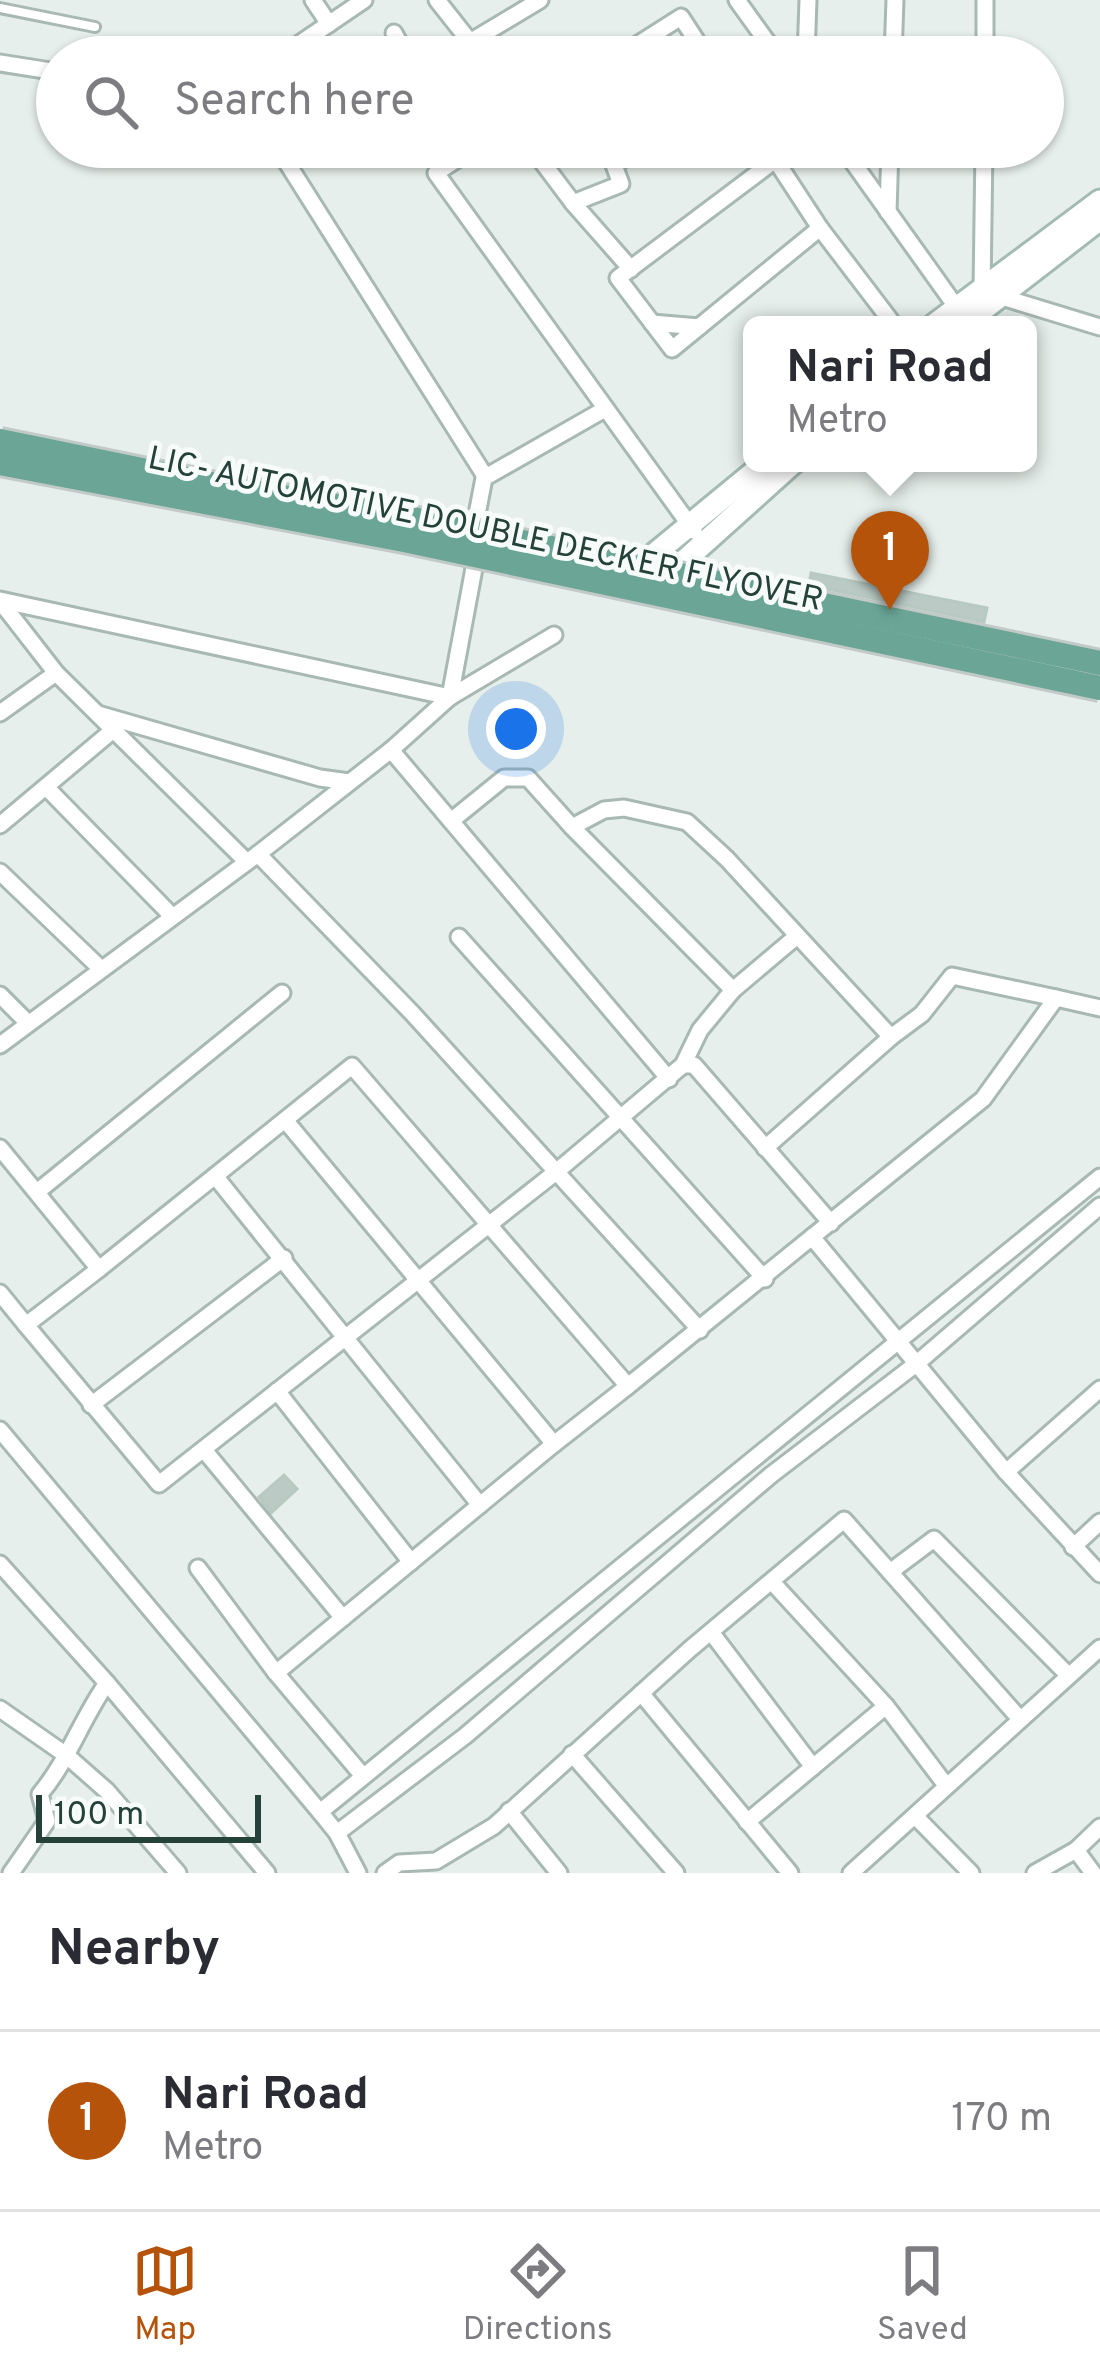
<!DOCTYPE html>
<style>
:root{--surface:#fff;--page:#f2f2f3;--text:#2b2b33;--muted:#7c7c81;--line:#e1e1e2;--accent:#b45309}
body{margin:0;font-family:Overpass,sans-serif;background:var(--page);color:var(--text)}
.scale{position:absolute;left:36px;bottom:30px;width:225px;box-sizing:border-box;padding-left:12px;border:6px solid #24423a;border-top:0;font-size:33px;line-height:42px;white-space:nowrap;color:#24423a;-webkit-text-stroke:9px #f7fbf9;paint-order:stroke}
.you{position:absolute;left:516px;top:729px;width:42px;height:42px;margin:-30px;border:9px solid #fff;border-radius:50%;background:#1a73e8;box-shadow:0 0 0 18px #1a73e833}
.badge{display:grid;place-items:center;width:78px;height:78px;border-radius:50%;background:var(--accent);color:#fff;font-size:39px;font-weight:700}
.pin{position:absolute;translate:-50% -99px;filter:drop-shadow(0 3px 6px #0008)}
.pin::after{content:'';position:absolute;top:63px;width:42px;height:36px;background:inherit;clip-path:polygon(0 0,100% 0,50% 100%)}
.popup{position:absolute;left:743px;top:316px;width:294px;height:156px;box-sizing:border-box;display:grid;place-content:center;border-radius:18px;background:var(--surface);filter:drop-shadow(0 3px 9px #0005);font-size:39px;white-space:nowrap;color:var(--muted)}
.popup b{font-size:45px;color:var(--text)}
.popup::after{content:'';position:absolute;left:50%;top:100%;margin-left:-24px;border:24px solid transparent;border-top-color:var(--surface)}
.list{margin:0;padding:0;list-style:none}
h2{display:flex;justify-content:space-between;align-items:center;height:156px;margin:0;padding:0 48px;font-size:51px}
h2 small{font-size:39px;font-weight:400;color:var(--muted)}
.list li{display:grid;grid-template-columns:78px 1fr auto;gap:36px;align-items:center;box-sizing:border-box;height:180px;padding:0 48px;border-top:3px solid var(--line)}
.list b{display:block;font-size:45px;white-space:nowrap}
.list p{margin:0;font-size:39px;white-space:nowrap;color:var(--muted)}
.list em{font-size:39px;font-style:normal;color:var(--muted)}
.icon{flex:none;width:66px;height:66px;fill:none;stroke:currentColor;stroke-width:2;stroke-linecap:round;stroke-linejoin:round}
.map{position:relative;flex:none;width:1100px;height:1873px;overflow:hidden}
.search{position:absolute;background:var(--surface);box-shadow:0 3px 9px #0004;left:36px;right:36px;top:36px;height:132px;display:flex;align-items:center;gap:30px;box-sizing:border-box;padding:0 42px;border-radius:66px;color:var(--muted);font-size:45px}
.sheet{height:336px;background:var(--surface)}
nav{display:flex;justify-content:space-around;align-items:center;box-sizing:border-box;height:168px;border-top:3px solid var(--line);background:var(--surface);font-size:33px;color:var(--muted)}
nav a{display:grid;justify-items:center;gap:6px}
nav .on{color:var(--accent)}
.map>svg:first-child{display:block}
</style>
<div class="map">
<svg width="1100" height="1873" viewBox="0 0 1100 1873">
<rect width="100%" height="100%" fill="#e6efeb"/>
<g fill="#bbcac4" stroke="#b8c9c2" stroke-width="3">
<path d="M 811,573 L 987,608 L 984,622 L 809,585 Z"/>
<path d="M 284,1475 L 297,1489 L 271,1513 L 259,1497 Z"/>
</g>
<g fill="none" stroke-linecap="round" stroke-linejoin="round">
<g stroke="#a8b8b2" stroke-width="14">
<path id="lane" d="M 0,8 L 95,27"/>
</g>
<g stroke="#a8b8b2" stroke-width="21">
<g id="street">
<path d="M 313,0 L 329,24"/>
<path d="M 437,0 L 482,57"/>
<path d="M 737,0 L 778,57"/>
<path d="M 394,33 L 407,57"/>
<path d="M 470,42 L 540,0"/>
<path d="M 280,57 L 364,0"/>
<path d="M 618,57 L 681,17 L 707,57"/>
<path d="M 806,57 L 808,0"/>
<path d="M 893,57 L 895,0"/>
<path d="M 985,57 L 985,0"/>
<path d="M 0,63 L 57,72"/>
<path d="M 277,147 L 485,476"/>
<path d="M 476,147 L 436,173 L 694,531"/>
<path d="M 531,147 L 573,203 L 621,184 L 614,165 L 641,147"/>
<path d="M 767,147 L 820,228 L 672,349 L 618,278 L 775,160"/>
<path d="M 842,147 L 957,308"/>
<path d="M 984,147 L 982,291 L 1100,327"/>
<path d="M 573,203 L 631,269"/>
<path d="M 888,212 L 890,147"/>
<path d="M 820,228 L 894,325"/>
<path d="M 652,323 L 699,327"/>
<path d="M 0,600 L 450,697 L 391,750 L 258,854 L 0,1045"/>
<path d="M 0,601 L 56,673 L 247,862"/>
<path d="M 450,697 L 475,563 L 475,525 L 484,478 L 605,409"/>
<path d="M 450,697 L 554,635"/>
<path d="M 0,713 L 56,673"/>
<path d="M 98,714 L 320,778 L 349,782"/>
<path d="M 391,750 L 669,1079"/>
<path d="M 46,787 L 172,916"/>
<path d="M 451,821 L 504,778 L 528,778 L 572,827"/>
<path d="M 0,825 L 112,731"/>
<path d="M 258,854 L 412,1013 L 700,1330"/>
<path d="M 0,872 L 100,968"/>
<path d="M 459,937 L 765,1279"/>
<path d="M 733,990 L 797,936"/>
<path d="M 0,995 L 27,1022"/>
<path d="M 1100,1008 L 1056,998 L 983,1099 L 812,1237 L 1006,1472 L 1100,1574"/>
<path d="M 891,1037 L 922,1014 L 952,976 L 1056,998"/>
<path d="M 683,1065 L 700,1030 L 733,990 L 572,827 L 604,810 L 624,808 L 687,822 L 727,859 L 891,1037 L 765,1148"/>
<path d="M 285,1120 L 554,1444 L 628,1386"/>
<path d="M 0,1148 L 99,1269 L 26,1325 L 159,1484 L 556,1172 L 683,1065 L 694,1065 L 831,1223"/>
<path d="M 215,1176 L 480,1505"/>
<path d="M 37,1192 L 282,993"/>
<path d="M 99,1269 L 352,1066 L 628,1386 L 812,1237"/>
<path d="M 0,1293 L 26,1325"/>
<path d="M 277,1391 L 411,1562"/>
<path d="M 91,1405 L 284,1258"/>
<path d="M 0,1430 L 320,1812 L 337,1833 L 358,1873"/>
<path d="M 204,1450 L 343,1618"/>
<path d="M 1006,1472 L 1100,1389"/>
<path d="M 1073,1547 L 1100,1522"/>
<path d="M 0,1564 L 107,1683 L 267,1873"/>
<path d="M 198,1568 L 276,1673"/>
<path d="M 890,1572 L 1020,1719"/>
<path d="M 711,1632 L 813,1767"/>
<path d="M 641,1693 L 790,1873"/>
<path d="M 886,1706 L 945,1784"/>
<path d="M 0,1709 L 66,1755 L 107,1791 L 178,1873"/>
<path d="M 572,1754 L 676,1873"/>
<path d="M 363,1776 L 276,1673 L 554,1444"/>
<path d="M 509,1811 L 559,1873"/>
<path d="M 320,1812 L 1100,1177"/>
<path d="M 915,1816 L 971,1873"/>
<path d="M 747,1822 L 886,1706 L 773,1583"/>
<path d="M 337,1833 L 465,1736 L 771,1475 L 916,1364 L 1100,1206"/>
<path d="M 11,1873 L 47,1821 L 40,1794 C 68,1761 82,1718 107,1683"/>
<path d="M 385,1873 L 399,1863 L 436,1861 L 494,1826 L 690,1649 L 844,1520 L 890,1572 L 934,1539 L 1068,1675"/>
<path d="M 851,1873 L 1100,1648"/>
<path d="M 1035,1873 L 1076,1850"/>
<path d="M 1093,1873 L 1076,1850 L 1100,1827"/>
</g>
</g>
<g stroke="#a4bbb3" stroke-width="27">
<g id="secondary">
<path d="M 934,325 L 1100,201"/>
<path d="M 963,325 L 1100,219"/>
<path d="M 629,575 L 765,463"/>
<path d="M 664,579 L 793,463"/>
</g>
</g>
<use href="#lane" stroke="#fff" stroke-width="8"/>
<use href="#street" stroke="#fff" stroke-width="15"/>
<use href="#secondary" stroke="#fff" stroke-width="21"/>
<g stroke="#5f7d75" stroke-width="9">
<path id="rail" d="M 0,446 L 541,549 L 713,590 L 1100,668"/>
</g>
<use href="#rail" stroke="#f7fbf9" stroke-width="4.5" stroke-dasharray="14" stroke-linecap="butt"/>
<g stroke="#c2cac8" stroke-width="30" stroke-linecap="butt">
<g id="primary-bridge">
<path d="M 0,441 L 230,488 L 408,518 L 1100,663"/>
<path d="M 0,463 L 404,540 L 1100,688"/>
</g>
</g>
<use href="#primary-bridge" stroke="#6aa596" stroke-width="24"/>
</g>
<g text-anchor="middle" stroke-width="10" stroke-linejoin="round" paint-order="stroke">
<g font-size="33" fill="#24423a" stroke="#f7fbf9">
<text transform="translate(486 527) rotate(12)" y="12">LIC- AUTOMOTIVE DOUBLE DECKER FLYOVER</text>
</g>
</g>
</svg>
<div class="scale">100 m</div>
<div class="you"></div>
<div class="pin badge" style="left:890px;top:610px">1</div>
<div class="popup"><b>Nari Road</b>Metro</div>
<div class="search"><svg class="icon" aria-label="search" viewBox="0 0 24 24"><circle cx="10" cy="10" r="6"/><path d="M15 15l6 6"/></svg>Search here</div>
</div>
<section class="sheet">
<h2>Nearby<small></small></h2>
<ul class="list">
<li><span class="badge">1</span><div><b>Nari Road</b><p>Metro</p></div><em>170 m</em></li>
</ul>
</section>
<nav>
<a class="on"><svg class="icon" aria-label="map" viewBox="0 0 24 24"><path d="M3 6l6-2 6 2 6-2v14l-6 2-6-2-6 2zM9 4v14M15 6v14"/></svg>Map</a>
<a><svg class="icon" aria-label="directions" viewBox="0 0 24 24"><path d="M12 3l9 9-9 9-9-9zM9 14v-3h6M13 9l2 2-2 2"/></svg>Directions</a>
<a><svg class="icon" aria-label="saved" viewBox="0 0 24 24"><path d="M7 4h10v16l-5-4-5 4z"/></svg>Saved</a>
</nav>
